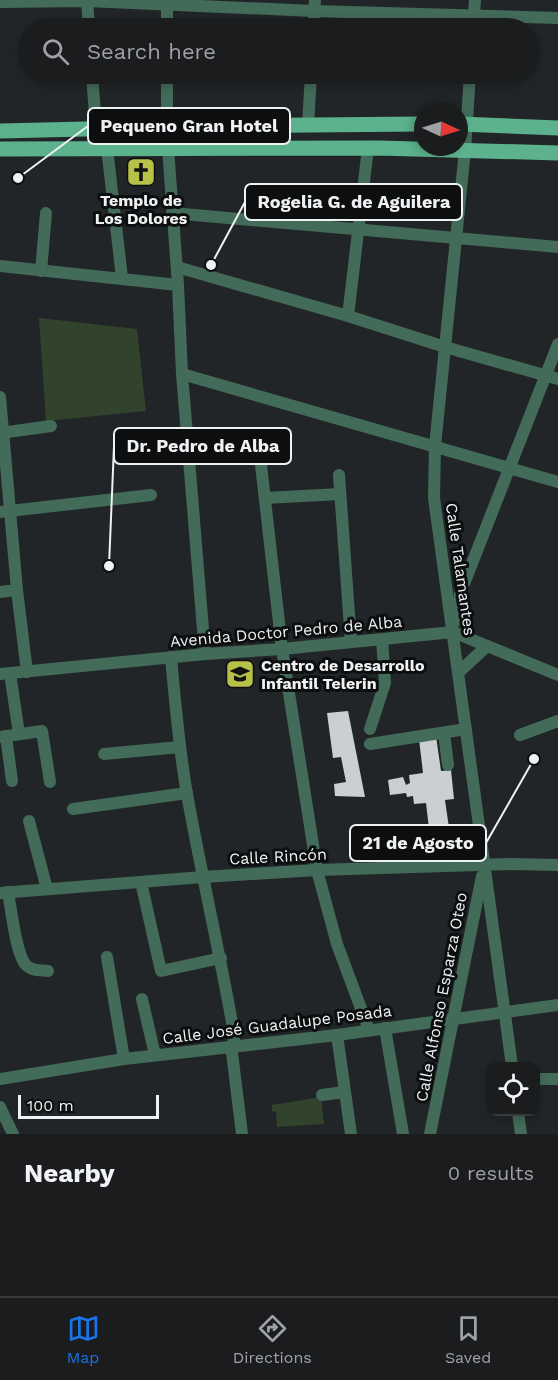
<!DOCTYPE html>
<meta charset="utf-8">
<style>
:root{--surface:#1a1c1d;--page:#232526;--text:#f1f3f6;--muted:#9fa1a4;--line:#383a3b;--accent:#1a73e8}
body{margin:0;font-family:"Work Sans",sans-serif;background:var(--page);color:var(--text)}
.controls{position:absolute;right:18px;bottom:18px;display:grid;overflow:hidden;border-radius:12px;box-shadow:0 3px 9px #0003}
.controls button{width:54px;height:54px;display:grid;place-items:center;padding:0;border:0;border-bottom:2px solid var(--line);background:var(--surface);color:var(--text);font:30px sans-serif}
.compass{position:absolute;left:414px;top:102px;width:54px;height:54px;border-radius:50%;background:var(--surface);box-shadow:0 3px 9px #0003;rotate:94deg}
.scale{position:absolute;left:18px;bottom:15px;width:141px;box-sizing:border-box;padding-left:6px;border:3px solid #eff1f3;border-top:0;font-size:16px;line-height:21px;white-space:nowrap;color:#eff1f3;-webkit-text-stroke:4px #0c0e0f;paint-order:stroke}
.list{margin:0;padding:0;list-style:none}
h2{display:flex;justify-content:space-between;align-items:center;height:78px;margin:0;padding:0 24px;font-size:26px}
h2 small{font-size:20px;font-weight:400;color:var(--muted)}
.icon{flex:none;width:33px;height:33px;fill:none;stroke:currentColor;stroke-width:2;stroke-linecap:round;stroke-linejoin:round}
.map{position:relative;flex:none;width:558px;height:1134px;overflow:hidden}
.search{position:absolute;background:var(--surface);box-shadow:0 3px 9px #0003;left:18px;right:18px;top:18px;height:66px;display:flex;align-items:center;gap:15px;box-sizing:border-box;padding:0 21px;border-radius:33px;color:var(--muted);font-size:22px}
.sheet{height:162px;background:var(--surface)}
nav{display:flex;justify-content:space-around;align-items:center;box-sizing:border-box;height:84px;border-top:2px solid var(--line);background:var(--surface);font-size:16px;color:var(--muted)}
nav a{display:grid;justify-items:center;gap:3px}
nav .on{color:var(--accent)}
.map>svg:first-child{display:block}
</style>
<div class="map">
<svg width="558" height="1134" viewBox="0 0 558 1134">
<rect width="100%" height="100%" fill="#222527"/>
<g fill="#32432d">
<path d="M 39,318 L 137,329 L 146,411 L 46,421 Z"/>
<path d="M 321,1097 L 324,1124 L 277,1127 L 276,1112 L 272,1111 L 272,1105 Z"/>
</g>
<g fill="#cbcfd2">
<path d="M 348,711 L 365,797 L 335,796 L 334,784 L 346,782 L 341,757 L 333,758 L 327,713 Z"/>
<path d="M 436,736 L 441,771 L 451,770 L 454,799 L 445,800 L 450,835 L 430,837 L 426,803 L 414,804 L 413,796 L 407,797 L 406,793 L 390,795 L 388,780 L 403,777 L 406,785 L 410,783 L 409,775 L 423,773 L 419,739 Z"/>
</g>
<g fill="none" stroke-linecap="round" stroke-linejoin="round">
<g stroke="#436b59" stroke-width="12">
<path d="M 87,0 L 89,28"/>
<path d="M 0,2 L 87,1 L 314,11 L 558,18"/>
<path d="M 167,28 L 167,0"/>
<path d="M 313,28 L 315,0"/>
<path d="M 473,28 L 475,0"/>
<path d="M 92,74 L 96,128"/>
<path d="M 470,74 L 465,150 L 435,446 L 434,498 L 512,1066"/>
<path d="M 308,125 L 311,74"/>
<path d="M 167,127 L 167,74"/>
<path d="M 107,148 L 122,278"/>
<path d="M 168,148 L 178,285 L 182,374 L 205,654"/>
<path d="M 172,213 L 558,247"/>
<path d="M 0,266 L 178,285"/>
<path d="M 177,267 L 348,316 L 445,347 L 558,379"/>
<path d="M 41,271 L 46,213"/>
<path d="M 348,316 L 368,148"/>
<path d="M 182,374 L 558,482"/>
<path d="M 0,397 L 17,590 L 27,672"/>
<path d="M 0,433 L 51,426"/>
<path d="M 261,465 L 282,649 L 317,870 L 337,944 L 369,1030"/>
<path d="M 339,475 L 351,642"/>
<path d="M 265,498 L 340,494"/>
<path d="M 0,512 L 151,495"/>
<path d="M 0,592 L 17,590"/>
<path d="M 455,622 L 460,594 L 558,344"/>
<path d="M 171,657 C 175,703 179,749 187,794 C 201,872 219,949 233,1028 L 234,1039 L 232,1053 L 242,1134"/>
<path d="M 459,672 L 487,646"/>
<path d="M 10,673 L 19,734"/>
<path d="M 0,674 L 205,654 L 282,649 L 453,632 L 558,675"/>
<path d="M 370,729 L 385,683 L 382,639"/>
<path d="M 444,733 L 448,765"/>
<path d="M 520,735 L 558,721"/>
<path d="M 6,736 L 12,781"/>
<path d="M 0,737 L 42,731 L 50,782"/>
<path d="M 370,744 L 466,729"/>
<path d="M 104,754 L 180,747"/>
<path d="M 73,809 L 187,793"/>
<path d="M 29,821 L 47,889"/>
<path d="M 141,882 L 161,971 L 221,958"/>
<path d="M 8,892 C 11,908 16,955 26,965 C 31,971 41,970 48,971"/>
<path d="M 0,893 L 203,877 L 317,870 L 512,864 L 558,865"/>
<path d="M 107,957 L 124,1059"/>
<path d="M 142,999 L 155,1055"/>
<path d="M 385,1028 L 403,1134"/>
<path d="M 337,1035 L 351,1134"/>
<path d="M 0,1079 L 124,1059 L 337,1035 L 558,1005"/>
<path d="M 536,1079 L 558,1079"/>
<path d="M 322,1095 L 344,1092"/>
<path d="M 0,1107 L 13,1134"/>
<path d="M 518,1112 L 521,1134"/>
<path d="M 430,1134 L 482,876"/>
</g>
<g stroke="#5bb28c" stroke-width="15">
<path d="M 459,124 L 558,128"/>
<path d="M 0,131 L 211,126 L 423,124"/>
<path d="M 0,149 L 379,148 L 558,153"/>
</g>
</g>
<defs>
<g id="church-square" transform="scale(1.5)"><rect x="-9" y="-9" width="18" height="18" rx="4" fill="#b8c147" stroke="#0c0e0f"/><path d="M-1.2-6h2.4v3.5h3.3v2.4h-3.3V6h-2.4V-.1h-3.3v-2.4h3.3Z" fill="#111"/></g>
<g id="school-square" transform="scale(1.5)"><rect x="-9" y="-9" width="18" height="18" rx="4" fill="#b8c147" stroke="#0c0e0f"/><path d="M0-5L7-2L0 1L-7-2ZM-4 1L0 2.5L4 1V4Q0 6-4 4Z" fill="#111"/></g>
</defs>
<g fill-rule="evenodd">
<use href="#church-square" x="141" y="172"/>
<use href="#school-square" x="240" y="674"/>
</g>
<g text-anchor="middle" stroke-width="6" stroke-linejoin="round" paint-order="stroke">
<g font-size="16" font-weight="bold" fill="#eff1f3" stroke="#0c0e0f">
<text x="141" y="206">Templo de<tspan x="141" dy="18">Los Dolores</tspan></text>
<text x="261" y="671" text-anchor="start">Centro de Desarrollo<tspan x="261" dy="18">Infantil Telerin</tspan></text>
</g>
<g font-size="16" fill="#eff1f3" stroke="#0c0e0f">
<text transform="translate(461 569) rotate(82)" y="6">Calle Talamantes</text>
<text transform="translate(286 631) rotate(-5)" y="6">Avenida Doctor Pedro de Alba</text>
<text transform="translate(278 856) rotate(-3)" y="6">Calle Rincón</text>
<text transform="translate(441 997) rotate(-79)" y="6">Calle Alfonso Esparza Oteo</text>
<text transform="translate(277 1024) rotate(-7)" y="6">Calle José Guadalupe Posada</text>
</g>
</g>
<path fill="none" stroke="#eff1f3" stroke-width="2" d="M18 178L88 126M211 265L245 202M109 566L114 446M534 759L486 843"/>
<g fill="#eff1f3" stroke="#0c0e0f" stroke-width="2">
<circle cx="18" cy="178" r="6"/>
<circle cx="211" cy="265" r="6"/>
<circle cx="109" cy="566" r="6"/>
<circle cx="534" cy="759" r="6"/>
</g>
<g fill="#0c0e0f" stroke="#eff1f3" stroke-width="2">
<rect x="88" y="108" width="202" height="36" rx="6"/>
<rect x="245" y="184" width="217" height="36" rx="6"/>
<rect x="114" y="428" width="177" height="36" rx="6"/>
<rect x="350" y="825" width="136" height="36" rx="6"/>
</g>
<g font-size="18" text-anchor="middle" font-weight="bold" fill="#eff1f3">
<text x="189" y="132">Pequeno Gran Hotel</text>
<text x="354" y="208">Rogelia G. de Aguilera</text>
<text x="203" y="452">Dr. Pedro de Alba</text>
<text x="418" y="849">21 de Agosto</text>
</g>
</svg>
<div class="controls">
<button><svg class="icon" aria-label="locate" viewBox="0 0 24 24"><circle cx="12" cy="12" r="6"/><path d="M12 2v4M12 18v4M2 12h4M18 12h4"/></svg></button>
</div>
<svg class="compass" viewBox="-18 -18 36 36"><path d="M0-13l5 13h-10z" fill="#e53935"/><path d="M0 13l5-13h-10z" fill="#9fa1a4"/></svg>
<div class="scale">100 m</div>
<div class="search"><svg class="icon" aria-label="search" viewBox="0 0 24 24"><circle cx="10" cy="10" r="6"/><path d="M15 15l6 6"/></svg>Search here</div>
</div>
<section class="sheet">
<h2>Nearby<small>0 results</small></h2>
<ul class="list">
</ul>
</section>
<nav>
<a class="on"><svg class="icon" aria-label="map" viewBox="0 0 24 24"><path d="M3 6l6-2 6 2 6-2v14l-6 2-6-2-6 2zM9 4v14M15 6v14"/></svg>Map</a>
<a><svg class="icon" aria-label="directions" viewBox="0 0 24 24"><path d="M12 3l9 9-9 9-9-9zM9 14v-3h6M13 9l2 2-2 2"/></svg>Directions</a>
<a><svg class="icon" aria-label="saved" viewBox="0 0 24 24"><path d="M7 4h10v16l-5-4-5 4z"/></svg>Saved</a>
</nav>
